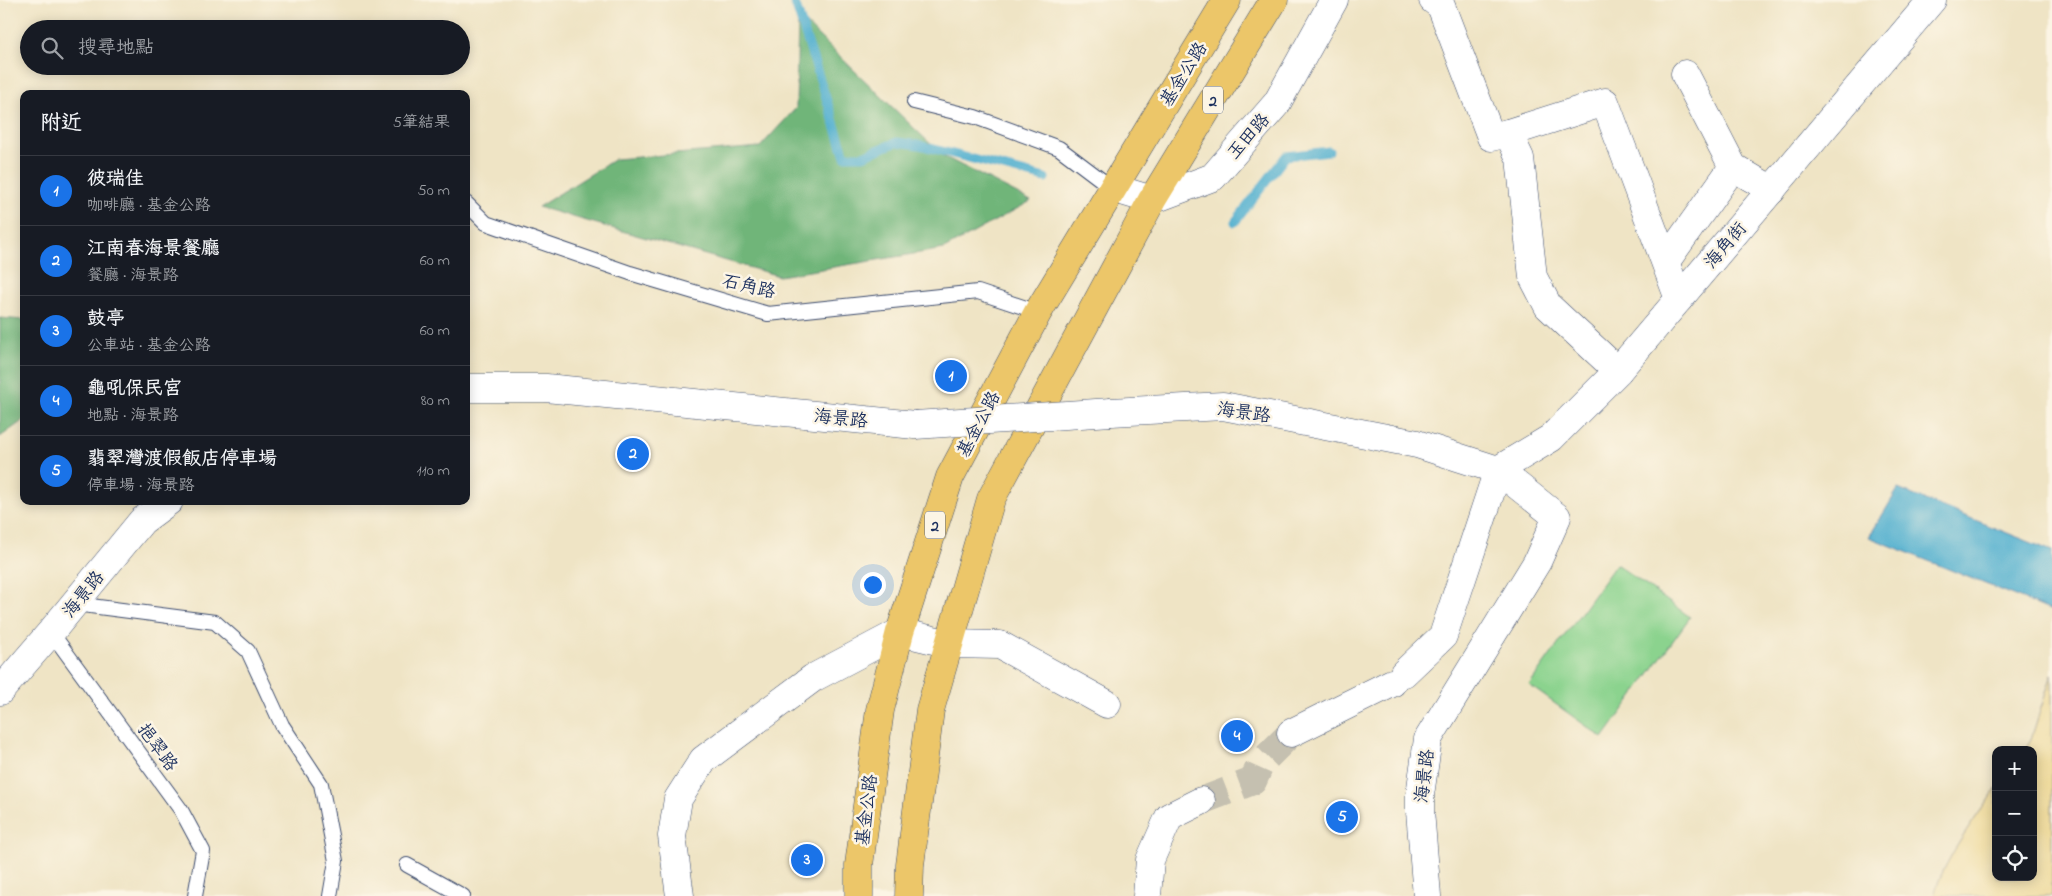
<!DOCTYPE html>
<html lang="zh-TW">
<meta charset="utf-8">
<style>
:root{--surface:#171b24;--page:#20242c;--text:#f1f3f6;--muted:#9ea1a6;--line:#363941;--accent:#1a73e8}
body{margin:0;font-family:"Indie Flower","LXGW WenKai TC",sans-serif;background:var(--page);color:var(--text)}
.controls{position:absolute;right:15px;bottom:15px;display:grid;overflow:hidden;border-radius:10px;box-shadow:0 2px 12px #0003}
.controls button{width:45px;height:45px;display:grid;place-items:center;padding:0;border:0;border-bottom:1px solid var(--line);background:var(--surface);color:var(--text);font:25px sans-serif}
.you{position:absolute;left:872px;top:584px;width:18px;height:18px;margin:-12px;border:4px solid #fff;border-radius:50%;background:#1a73e8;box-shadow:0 0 0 8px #1a73e833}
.badge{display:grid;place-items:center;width:32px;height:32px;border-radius:50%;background:var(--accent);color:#fff;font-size:16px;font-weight:700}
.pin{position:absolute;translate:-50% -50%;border:2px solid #fff;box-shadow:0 1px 5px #0006}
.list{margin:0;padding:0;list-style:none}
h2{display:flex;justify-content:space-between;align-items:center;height:65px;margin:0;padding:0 20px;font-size:21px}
h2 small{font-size:16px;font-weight:400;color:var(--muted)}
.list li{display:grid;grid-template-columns:32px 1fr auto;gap:15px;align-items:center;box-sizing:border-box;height:70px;padding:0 20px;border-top:1px solid var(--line)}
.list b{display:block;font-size:19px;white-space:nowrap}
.list p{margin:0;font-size:16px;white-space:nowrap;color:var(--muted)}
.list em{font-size:16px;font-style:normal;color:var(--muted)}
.icon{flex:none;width:28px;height:28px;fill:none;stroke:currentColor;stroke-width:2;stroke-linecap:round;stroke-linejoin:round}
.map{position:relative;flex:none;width:2052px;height:896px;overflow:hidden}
.search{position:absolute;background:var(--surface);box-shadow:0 2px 12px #0003;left:20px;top:20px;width:450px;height:55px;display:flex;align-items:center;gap:12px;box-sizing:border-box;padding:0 18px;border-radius:28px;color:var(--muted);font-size:19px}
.panel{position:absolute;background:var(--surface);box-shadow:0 2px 12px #0003;left:20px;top:90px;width:450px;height:415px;border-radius:10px}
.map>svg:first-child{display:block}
</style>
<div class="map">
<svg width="2052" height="896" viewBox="0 0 2052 896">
<rect width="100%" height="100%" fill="#fcf5e5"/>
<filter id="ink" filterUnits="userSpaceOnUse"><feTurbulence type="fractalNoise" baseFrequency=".02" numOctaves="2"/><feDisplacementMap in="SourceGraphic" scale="10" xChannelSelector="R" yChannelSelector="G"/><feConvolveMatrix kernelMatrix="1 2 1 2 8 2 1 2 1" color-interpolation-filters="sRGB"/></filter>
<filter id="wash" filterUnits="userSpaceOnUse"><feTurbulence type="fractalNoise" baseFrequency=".0096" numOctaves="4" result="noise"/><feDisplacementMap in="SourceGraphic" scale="20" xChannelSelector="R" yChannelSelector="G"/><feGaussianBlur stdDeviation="1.12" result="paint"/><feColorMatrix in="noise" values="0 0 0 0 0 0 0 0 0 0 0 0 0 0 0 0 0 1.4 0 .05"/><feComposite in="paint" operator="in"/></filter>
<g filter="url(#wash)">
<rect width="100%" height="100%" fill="#efe4c5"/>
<path fill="#8bd38e" stroke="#538176" d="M 1616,564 L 1690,617 L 1603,738 L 1529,685 Z"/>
<g fill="#70b579" stroke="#46726c">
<path d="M 798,16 L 943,156 L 1031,201 L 944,249 L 779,276 L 538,207 L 615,159 L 760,147 L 796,108 Z"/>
<path d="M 0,318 L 24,320 L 24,420 L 0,437 Z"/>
</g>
<path fill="#eeda9e" stroke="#84847e" d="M 2052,674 L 2052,896 L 1934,896 C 1942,862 1975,819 1996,789 L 1996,877 L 2033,877 L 2033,750 L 2024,750 L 2031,739 Z"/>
<path fill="#50afcf" stroke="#366f96" d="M 1898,489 L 2052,551 L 2052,611 L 1869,537 Z"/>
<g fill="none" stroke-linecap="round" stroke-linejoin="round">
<g stroke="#50afcf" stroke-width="9">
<path d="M 794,0 L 845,156 L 863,156 L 897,142 L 919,145 L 1045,178"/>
<path d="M 1235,222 L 1286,156 L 1329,151"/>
</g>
</g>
</g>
<g filter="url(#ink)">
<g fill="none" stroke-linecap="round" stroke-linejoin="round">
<path stroke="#c5c0b0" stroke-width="28" stroke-dasharray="28 14" stroke-linecap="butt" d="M 1201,801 L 1253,781 L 1261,763 L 1291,733"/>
<g stroke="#3b4a6d" stroke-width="16">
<g id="service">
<path d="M 914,102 L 975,117 L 1059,148 L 1112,188"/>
<path d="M 466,203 L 486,223 L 630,273 L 768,314 L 978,292 L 1038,312"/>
<path d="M 75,604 L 215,622 L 248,651 L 282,725 L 321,784 L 336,861 L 330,896"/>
<path d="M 51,632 L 181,810 L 203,851 L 195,896"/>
<path d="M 407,865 L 463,896"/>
</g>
</g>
<g stroke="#3b4a6d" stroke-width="29">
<g id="minor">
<path d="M 1433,0 L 1441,6 L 1491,137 L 1508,133 L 1520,158 L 1533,277 L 1548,306 L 1618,371"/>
<path d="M 1685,74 L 1733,167 L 1772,190"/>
<path d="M 1508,133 L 1605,102 L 1679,299"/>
<path d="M 1112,188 L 1152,200 L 1213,177 L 1277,103 L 1334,0"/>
<path d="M 1666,261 L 1733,167"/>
<path d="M 466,388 L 546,388 L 915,425"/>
<path d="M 1111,412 L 1223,406 L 1417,444 L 1498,470 L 1557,517 L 1537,562 L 1428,739 L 1420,795 L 1420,811 L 1427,896"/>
<path d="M 1404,673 L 1443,636 L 1498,470 L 1551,438 L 1618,371 L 1932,0"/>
<path d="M 0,691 L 51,632 L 142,521 L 169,501"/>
<path d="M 1291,733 L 1392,683"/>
<path d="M 680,896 L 672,836 L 678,799 L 703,760 L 813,678 L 900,632 L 950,644 L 1000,645 L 1107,704"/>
<path d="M 1147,896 L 1150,860 L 1169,817 L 1201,801"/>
</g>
</g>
<g stroke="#3b4a6d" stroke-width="29">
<g id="primary">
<path d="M 859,896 L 859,865 L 880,710 L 900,632 L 950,477 L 1038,312 L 1227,0"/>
<path d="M 909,896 L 910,865 L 930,710 L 991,499 L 1152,200 L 1274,0"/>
</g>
</g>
<use href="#service" stroke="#fff" stroke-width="14"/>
<use href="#minor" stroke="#fff" stroke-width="28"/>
<use href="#primary" stroke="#ecc669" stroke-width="28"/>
<g stroke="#3b4a6d" stroke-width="29" stroke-linecap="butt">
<path id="minor-bridge" d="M 915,425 L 1111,412"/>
</g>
<use href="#minor-bridge" stroke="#fff" stroke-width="28"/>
</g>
</g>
<g text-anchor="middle" stroke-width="5" stroke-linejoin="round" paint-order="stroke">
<g fill="#fcf5e5" stroke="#5e6a86" stroke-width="1">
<rect x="1203" y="86.5" width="20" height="27" rx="4"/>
<rect x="925" y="511.5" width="20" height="27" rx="4"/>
</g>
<g font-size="16" font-weight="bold" fill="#1b2f5e">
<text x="1213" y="106">2</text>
<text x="935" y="531">2</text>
</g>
<g font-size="18" fill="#1b2f5e" stroke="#fcf5e5">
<text transform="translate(1183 74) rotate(-58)" y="6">基金公路</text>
<text transform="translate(1248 136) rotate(-49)" y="6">玉田路</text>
<text transform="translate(1725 245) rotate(-50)" y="6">海角街</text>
<text transform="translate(749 286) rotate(13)" y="6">石角路</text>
<text transform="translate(1244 412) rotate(8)" y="6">海景路</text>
<text transform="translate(841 418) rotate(6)" y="6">海景路</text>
<text transform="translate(978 424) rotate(-62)" y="6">基金公路</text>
<text transform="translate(83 594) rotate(-51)" y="6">海景路</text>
<text transform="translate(158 747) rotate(54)" y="6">挹翠路</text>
<text transform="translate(1424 776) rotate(-83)" y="6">海景路</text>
<text transform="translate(866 810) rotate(-83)" y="6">基金公路</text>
</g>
</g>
</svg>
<div class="controls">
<button>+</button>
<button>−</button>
<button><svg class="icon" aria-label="locate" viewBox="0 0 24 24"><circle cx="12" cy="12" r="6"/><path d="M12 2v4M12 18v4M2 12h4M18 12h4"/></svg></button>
</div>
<div class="you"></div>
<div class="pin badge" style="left:951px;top:376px">1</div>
<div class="pin badge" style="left:633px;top:454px">2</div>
<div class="pin badge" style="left:807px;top:860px">3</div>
<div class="pin badge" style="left:1237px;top:736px">4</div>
<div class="pin badge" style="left:1342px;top:817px">5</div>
<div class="search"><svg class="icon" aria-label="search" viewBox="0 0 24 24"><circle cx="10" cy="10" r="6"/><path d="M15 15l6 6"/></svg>搜尋地點</div>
<section class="panel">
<h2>附近<small>5筆結果</small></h2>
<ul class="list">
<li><span class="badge">1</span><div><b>彼瑞佳</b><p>咖啡廳 · 基金公路</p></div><em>50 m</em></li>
<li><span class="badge">2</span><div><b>江南春海景餐廳</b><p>餐廳 · 海景路</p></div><em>60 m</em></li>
<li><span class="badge">3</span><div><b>鼓亭</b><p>公車站 · 基金公路</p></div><em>60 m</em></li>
<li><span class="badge">4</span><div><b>龜吼保民宮</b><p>地點 · 海景路</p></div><em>80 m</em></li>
<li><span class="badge">5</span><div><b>翡翠灣渡假飯店停車場</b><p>停車場 · 海景路</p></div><em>110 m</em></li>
</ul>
</section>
</div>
